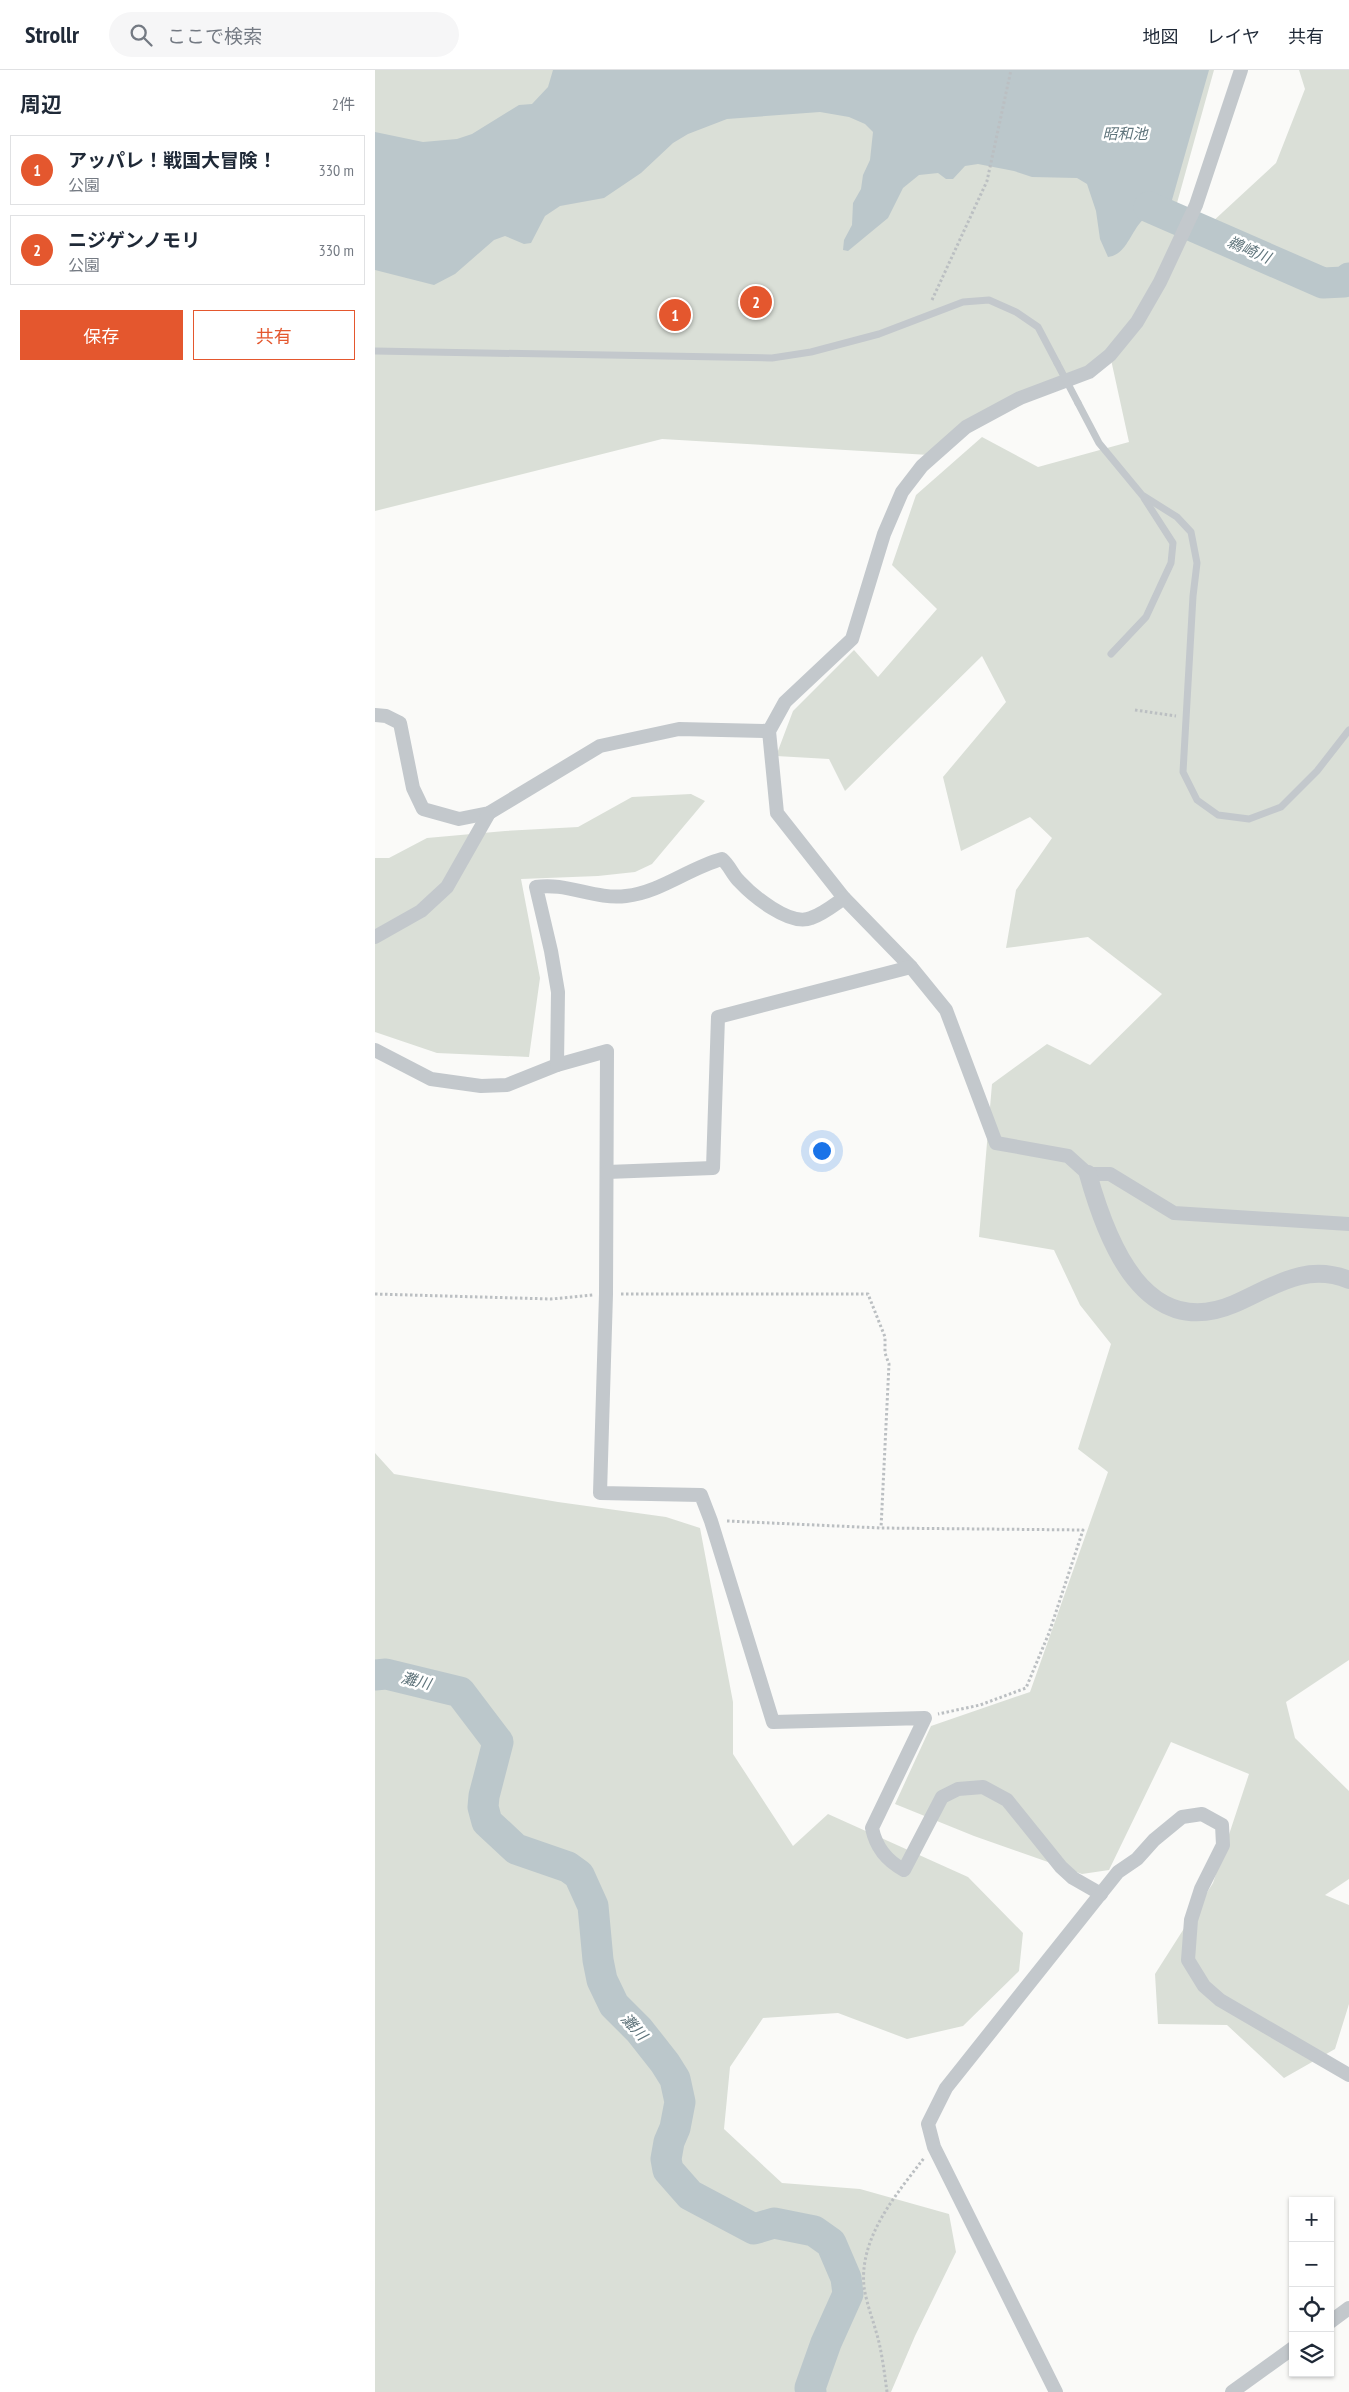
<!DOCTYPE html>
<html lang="ja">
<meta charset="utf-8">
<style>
:root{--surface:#fff;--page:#f6f6f7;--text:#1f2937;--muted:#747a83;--line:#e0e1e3;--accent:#e4572e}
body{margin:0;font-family:"PT Sans Narrow","Noto Sans JP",sans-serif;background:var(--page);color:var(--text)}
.controls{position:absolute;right:15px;bottom:15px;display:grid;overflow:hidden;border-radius:0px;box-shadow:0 1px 4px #0004}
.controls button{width:45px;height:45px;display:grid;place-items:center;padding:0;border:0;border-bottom:1px solid var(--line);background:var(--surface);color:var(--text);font:25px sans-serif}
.you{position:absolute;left:446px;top:1080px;width:18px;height:18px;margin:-12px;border:4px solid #fff;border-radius:50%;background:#1a73e8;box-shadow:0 0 0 8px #1a73e833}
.badge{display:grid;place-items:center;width:32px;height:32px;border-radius:50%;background:var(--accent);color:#fff;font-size:16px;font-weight:700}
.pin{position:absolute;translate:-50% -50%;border:2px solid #fff;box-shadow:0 1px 5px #0006}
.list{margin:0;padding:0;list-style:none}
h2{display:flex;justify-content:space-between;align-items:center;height:65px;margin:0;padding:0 20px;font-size:21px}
h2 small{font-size:16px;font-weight:400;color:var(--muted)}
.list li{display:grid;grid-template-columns:32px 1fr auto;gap:15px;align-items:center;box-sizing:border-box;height:70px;margin:0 10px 10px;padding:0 10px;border:1px solid var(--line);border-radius:0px}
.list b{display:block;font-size:19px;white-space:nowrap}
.list p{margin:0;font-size:16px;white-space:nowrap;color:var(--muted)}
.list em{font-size:16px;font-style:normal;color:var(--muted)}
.actions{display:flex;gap:10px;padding:15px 20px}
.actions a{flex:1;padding:11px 0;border:1px solid var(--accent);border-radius:0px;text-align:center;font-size:18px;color:var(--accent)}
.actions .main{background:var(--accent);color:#fff}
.icon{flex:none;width:28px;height:28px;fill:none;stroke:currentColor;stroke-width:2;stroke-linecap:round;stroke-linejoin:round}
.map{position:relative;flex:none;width:974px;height:2322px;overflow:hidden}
header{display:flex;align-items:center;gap:30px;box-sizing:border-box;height:70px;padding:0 25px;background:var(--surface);border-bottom:1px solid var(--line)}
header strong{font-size:24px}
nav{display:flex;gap:28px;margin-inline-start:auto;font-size:18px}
.search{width:350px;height:45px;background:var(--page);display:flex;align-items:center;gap:12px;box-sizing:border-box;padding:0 18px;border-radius:28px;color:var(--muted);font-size:19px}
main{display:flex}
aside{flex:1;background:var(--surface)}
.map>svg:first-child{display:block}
</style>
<header>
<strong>Strollr</strong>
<div class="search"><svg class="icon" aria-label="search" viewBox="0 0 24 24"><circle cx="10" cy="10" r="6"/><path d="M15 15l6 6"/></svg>ここで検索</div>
<nav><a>地図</a><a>レイヤ</a><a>共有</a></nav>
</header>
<main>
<aside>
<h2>周辺<small>2件</small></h2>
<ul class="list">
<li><span class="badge">1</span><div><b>アッパレ！戦国大冒険！</b><p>公園</p></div><em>330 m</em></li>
<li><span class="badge">2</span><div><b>ニジゲンノモリ</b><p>公園</p></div><em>330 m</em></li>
</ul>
<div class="actions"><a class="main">保存</a><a>共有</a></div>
</aside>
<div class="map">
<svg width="974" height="2322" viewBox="0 0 974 2322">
<rect width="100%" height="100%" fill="#fafaf8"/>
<g fill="#dadfd7">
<path d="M 0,0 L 839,0 L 797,151 L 822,166 L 901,93 L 930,19 L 924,0 L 974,0 L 974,1590 L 911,1632 L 920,1668 L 974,1721 L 974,1809 L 950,1825 L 974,1835 L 974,1934 L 960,1979 L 909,2008 L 852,1955 L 783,1954 L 780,1904 L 838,1813 L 874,1704 L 796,1672 L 734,1800 L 707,1804 L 599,1766 L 520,1734 L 556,1656 L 655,1622 L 733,1402 L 703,1379 L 736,1274 L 705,1235 L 679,1180 L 604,1167 L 617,1014 L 672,974 L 715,995 L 787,924 L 713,867 L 631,878 L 641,820 L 677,768 L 655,747 L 586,781 L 568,707 L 631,632 L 607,586 L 470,721 L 454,689 L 401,686 L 418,641 L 479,580 L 503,607 L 562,539 L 517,495 L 541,425 L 607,367 L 663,397 L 754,372 L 735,285 L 554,385 L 287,369 L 0,441 Z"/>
<path d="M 316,724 L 330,731 L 277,794 L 260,802 L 223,806 L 146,809 L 165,908 L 154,987 L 62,983 L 0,962 L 0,788 L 14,788 L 52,768 L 130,761 L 203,757 L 257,727 Z"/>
<path d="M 0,1383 L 19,1404 L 183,1432 L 291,1447 L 325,1458 L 358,1632 L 358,1684 L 418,1776 L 453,1744 L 593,1807 L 648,1863 L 644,1901 L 588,1956 L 532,1969 L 463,1943 L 388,1948 L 355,1997 L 349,2059 L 407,2113 L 485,2119 L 574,2144 L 581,2182 L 540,2266 L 516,2322 L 0,2322 Z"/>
</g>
<path fill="#bbc7cb" d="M 178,0 L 834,0 L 797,130 L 785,145 L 779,144 C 774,146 768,149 765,153 C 755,165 750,185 733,187 L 725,169 L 721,141 L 712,114 L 702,108 L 657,107 L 639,101 L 603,94 L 590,96 L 578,109 L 571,109 L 563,103 L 544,105 L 528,118 L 513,148 L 473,181 L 468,180 L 469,170 L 477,155 L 478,133 L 486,119 L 488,105 L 495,90 L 498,62 L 490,54 L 474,47 L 445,42 L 352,49 L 313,64 L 298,73 L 266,103 L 229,128 L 185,136 L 170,146 L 156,173 L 149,174 L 130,166 L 119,170 L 80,204 L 59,215 L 0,200 L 0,62 L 48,72 L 82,69 L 97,64 L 144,35 L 157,34 L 173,17 Z"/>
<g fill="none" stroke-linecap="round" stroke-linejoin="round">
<g stroke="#bbc7cb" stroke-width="31">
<path d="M 774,137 L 948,213 L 969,212 L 974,208"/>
<path d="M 0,1605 L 11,1604 L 85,1622 L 123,1672 L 109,1726 L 108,1737 L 112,1752 L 141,1779 L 193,1797 L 204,1805 L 218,1836 L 223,1890 L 227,1910 L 239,1935 L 264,1960 L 290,1993 L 300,2009 L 305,2032 L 300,2058 L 294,2072 L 291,2089 L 293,2100 L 315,2125 L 379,2159 L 399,2153 L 439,2161 L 456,2173 L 471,2208 L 473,2224 L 451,2273 L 435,2318 L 436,2322"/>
</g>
<g stroke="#bbbfc2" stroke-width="3" stroke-dasharray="2.5 2.5" stroke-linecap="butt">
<path d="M 557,230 L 612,111 L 636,0"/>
<path d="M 760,640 L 801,646"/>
<path d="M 0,1224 L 176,1229 L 218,1225"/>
<path d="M 246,1224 L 493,1224 L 510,1267 L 510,1283 L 514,1294 L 506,1458"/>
<path d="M 352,1451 L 506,1458 L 708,1460 L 674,1563 L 651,1618 L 605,1635 L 563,1644"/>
<path d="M 512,2322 C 510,2307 508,2291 505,2277 C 501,2257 492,2237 489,2217 C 484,2167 521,2125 549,2088"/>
</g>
<g stroke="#c3c8cc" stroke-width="7">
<path d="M 0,281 L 397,288 L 436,282 L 504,264 L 588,232 L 614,230 L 641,242 L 663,257 L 682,293"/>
<path d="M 703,333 L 724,373 L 767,425 L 802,447 L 816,462 L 822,493 L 818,526 L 808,702 L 822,730 L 843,745 L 874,749 L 906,737 L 942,701 L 974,660"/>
<path d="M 736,584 L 771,547 L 796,493 L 798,473 L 769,428"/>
</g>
<g stroke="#c3c8cc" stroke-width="14">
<path d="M 866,0 L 821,135 L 785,212 L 762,252 L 735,285 L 714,302 L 645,328 L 591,357 L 547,396 L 527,422 L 509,464 L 477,569 L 410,632 L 394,661 L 402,743 L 469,828 L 536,897 L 571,940 L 621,1073 L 693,1086 L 713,1104 L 735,1104 L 799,1143 L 974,1154"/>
<path d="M 0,645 L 11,646 L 25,653 L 38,718 L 48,739 L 84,749 L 114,743 L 225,676 L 304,659 L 394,661"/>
<path d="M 0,867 L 46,841 L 72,817 L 114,743"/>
<path d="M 0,980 L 56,1009 L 106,1016 L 132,1015 L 182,995 L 232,981 L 231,1224 L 225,1423 L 326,1425 L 336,1451 L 398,1652 L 550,1648 L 497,1758 C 501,1778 512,1791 529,1800 L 567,1727 L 583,1719 L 608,1717 L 632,1730 L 686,1797 L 698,1808 L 726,1824"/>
<path d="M 182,995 L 183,922 L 176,881 L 161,817 C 191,812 220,830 251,826 C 286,822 314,798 347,789 C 355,796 357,804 364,811 C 377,825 415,857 436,848 C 448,844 459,835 469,828"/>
<path d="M 232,1102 L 338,1098 L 343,947 L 536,897"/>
<path d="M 955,2252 L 974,2238"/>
<path d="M 681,2322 L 559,2077 L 553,2054 L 571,2018 L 743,1802 L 762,1789 L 779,1770 L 807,1747 L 827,1744 L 847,1755 L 848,1775 L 826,1819 L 816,1850 L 813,1890 L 829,1916 L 845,1930 L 974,2005"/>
<path d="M 857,2322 L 918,2278"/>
</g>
<path stroke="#c3c8cc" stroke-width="18" d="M 713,1104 C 732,1172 770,1272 859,1234 C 898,1217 930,1192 974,1210"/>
<path stroke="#c3c8cc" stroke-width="7" d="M 682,293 L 703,333"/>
</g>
<g text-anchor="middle" stroke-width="5" stroke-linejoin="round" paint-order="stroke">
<g font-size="15" font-style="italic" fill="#60757c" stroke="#fff">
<text x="750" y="69">昭和池</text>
<text transform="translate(874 180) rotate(23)" y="5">鵜崎川</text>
<text transform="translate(41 1611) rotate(14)" y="5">灘川</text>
<text transform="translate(259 1957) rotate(48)" y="5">灘川</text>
</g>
</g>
</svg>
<div class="controls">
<button>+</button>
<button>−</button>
<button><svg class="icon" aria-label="locate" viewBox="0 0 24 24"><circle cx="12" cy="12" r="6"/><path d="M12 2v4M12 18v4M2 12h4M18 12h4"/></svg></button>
<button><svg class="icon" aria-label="layers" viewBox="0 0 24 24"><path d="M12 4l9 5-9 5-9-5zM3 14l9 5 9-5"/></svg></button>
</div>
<div class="you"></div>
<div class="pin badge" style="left:300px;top:245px">1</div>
<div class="pin badge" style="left:381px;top:232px">2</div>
</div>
</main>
